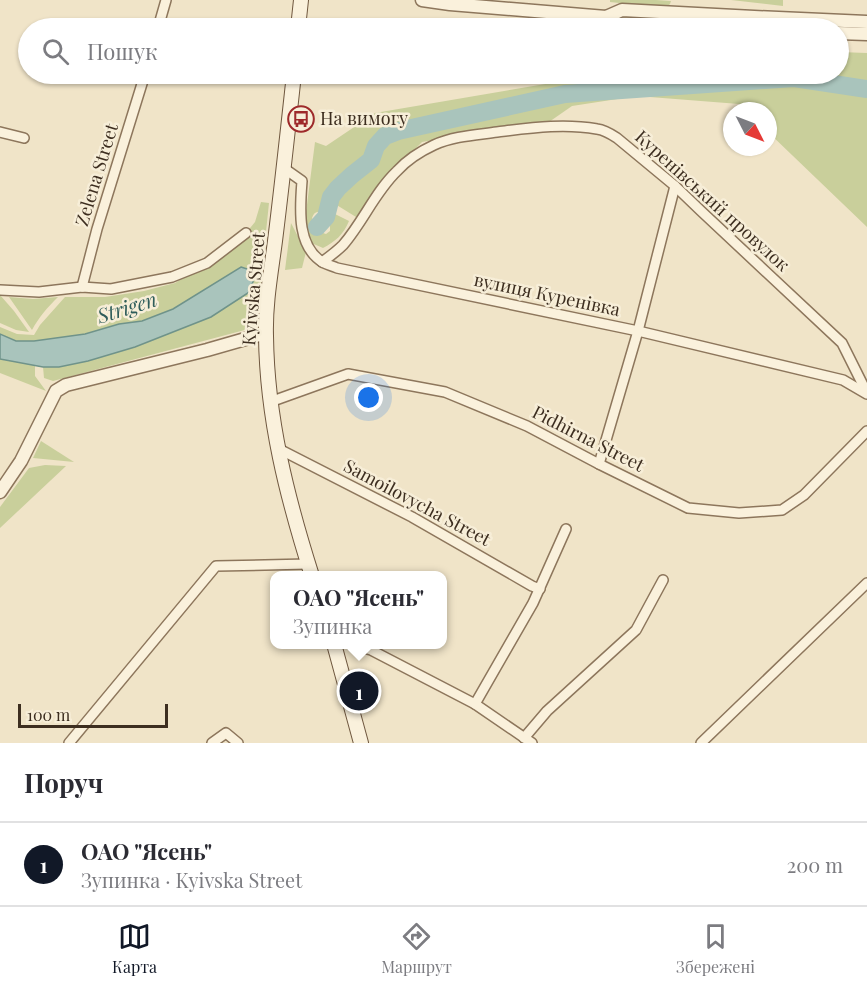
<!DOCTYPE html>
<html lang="uk">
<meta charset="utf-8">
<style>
:root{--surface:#fff;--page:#f2f2f3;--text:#2b2b33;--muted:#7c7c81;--line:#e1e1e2;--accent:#111827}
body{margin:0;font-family:"Playfair Display",serif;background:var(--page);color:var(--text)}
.compass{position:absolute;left:723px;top:102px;width:54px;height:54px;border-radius:50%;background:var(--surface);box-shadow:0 2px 4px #0004;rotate:132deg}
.scale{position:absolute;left:18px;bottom:15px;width:150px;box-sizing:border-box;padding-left:6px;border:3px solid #3d2e20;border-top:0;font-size:16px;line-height:21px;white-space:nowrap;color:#3d2e20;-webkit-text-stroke:4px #f7eed8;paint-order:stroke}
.you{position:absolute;left:369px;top:398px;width:21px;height:21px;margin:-15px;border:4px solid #fff;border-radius:50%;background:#1a73e8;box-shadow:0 0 0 9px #1a73e833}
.badge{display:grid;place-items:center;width:39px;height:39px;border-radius:50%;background:var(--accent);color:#fff;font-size:20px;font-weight:700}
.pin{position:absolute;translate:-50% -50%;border:3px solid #fff;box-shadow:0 2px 6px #0006}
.popup{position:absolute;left:270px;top:571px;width:177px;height:78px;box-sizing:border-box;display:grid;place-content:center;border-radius:12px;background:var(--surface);filter:drop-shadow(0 2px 4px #0005);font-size:20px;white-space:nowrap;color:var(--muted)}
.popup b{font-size:22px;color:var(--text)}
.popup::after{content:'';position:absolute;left:50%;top:100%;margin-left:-12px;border:12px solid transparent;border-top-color:var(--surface)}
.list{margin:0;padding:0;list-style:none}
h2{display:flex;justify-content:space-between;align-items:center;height:78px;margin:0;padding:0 24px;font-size:26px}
h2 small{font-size:20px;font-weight:400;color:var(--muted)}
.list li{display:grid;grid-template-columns:39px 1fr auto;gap:18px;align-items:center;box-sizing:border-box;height:84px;padding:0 24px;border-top:2px solid var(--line)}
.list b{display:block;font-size:22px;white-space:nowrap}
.list p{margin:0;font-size:20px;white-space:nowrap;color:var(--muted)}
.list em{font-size:20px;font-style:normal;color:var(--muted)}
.icon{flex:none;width:33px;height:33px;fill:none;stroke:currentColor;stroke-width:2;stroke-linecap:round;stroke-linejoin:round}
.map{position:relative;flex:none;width:867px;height:743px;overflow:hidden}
.search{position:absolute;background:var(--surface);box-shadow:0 2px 4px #0004;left:18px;right:18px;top:18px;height:66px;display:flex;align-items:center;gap:15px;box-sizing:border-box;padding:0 21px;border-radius:33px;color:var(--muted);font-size:22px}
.sheet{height:162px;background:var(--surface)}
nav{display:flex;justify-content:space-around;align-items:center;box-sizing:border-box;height:84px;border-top:2px solid var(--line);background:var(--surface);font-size:16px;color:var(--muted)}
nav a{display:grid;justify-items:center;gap:3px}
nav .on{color:var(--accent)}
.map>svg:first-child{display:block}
</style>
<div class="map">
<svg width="867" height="743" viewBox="0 0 867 743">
<rect width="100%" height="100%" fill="#f0e4c8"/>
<g fill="#c9cf9b">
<path d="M 610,0 L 656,0 L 671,1 L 670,4 L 666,8 L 610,2 Z"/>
<path d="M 731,0 L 783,0 L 783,6 Z"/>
<path d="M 618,17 L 824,27 L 825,28 L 792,28 L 617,20 Z"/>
<path d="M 839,52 L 867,53 L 867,227 L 768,132 L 768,111 L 746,111 L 739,104 L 637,96 L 572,106 L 549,122 L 519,125 L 422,142 L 381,184 L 356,217 L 327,199 L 330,203 L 324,214 C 319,210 314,211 312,218 L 320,232 L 326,234 L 330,231 L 330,224 L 327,219 L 333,213 L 349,221 C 343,235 336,241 323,248 L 309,242 L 304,228 L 315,142 L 326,146 L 375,113 L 557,82 L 560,74 L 838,74 Z"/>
<path d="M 261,202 L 269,203 L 256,327 L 53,381 L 44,378 L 43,367 L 59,367 L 105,356 L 135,347 L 211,317 L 255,267 L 247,269 L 241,267 L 173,309 L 142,321 L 119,324 L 85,334 L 34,341 L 16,341 L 0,334 L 0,327 L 17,334 L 34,335 L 40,325 L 65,297 L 105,297 L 144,291 L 175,283 L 207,263 L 246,233 L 255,222 Z"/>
<path d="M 291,223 L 306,252 L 302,268 L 285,270 Z"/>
<path d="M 0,295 L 14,311 L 29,332 L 16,330 L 0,323 Z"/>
<path d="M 9,297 L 33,299 L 58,297 C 47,308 39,317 32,330 Z"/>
<path d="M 0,359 L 35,365 L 35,376 L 46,391 L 0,373 Z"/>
<path d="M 41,441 L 74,462 L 33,458 Z"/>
<path d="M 45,465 L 66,466 L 0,528 L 0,507 L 29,468 Z"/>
</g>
<path fill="#a9c4bc" stroke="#6f938a" stroke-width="1.5" d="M 241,267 L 247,269 L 255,267 L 260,273 L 253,281 L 251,291 L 211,317 L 135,347 L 88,361 L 59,367 L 43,367 L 0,359 L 0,334 L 16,341 L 34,341 L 85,334 L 119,324 L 142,321 L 173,309 Z"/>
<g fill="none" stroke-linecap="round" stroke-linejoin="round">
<path stroke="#a9c4bc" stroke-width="18" d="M 317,227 L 326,217 L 331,197 L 338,188 L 352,175 L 371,160 L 376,146 L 385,136 L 398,131 L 565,94 L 794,78 L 867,89"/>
<g stroke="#8d765c" stroke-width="12">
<g id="minor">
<path d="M 158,28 L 166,0"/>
<path d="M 0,132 L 24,138"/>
<path d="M 285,169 L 302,181 C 300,208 296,247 324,263 C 328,265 333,266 337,268 L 638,331 L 843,380 L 867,394"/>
<path d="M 322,262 C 329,257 337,251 343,245 C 363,222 375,192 397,171 C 407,160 421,151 434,145 C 454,136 476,135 497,132 C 530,128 563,123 597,129 C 605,130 611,134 617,138 L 675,186 L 701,211 L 842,343 L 867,393"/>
<path d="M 82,287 L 97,229 L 145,74"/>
<path d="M 0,290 L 39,292 L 82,287 L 111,289 L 172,277 L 207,263 L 246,233"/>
<path d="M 270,402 L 348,374 L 445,392 L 527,426 L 599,464 L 688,508 L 739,513 L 782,510 L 804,495 L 867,431"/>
<path d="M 277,448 L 412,517 L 532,586 L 540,589"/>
<path d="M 599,464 L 638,331 L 675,186"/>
<path d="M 350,644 L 371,650 L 475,704 L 532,743"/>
<path d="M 475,704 L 533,603 L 566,529"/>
<path d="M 524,738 L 547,711 L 636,630 L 663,580"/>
<path d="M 69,743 L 216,566 L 308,564"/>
<path d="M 212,743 L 226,733 L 238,743"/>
<path d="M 701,743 L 867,583"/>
</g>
</g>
<g stroke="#8d765c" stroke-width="15">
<g id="tertiary">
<path d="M 422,0 L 450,4 L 606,17 L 622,10 L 754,17 L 867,22"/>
<path d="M 606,17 L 620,25 L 712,28"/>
<path d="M 838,33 L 867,34"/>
<path d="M 0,492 L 21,461 L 56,391 L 66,385 L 207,350 L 266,333"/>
</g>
</g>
<g stroke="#6f573f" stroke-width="16">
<g id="secondary">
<path d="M 298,28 L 301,0"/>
<path d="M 294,74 C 288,129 282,185 275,241 C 271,272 265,304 266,336 C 267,419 287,497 312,576"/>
<path d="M 334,644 L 361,743"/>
</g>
</g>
<use href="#minor" stroke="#faf1dc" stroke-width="9"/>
<use href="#tertiary" stroke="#faf1dc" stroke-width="12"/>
<use href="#secondary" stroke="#faf1dc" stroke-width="14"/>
</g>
<defs>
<g id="bus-ring" transform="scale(1.35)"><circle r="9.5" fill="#f7eed8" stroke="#9e2a2b" stroke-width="1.5"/><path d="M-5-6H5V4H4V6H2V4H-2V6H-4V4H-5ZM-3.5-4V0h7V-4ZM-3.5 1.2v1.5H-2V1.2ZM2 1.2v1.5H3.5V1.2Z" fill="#9e2a2b"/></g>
</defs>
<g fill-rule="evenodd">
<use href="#bus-ring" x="301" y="119"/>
</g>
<g text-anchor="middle" stroke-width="5" stroke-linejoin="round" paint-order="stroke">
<g font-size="18" fill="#3d2e20" stroke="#f7eed8" text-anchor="start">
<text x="320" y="125">На вимогу</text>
</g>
<g font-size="18" fill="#3d2e20" stroke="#f7eed8">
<text transform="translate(97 175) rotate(-73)" y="6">Zelena Street</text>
<text transform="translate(712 201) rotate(42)" y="6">Куренівський провулок</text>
<text transform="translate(254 289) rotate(-85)" y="6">Kyivska Street</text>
<text transform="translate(547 295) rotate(12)" y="6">вулиця Куренівка</text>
<text transform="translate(588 439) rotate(27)" y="6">Pidhirna Street</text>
<text transform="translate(417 503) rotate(28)" y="6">Samoilovycha Street</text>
</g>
<g font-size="20" font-style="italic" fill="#2f5d5a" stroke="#f7eed8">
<text transform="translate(127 308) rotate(-17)" y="7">Strigen</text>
</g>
</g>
</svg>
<svg class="compass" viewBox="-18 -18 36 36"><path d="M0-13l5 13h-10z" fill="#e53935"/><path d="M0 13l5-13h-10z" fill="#7c7c81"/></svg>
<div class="scale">100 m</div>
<div class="you"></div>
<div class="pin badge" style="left:359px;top:691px">1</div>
<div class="popup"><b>ОАО &quot;Ясень&quot;</b>Зупинка</div>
<div class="search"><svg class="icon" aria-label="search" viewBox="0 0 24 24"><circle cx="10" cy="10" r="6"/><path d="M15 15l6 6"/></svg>Пошук</div>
</div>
<section class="sheet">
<h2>Поруч<small></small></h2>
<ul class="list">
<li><span class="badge">1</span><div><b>ОАО &quot;Ясень&quot;</b><p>Зупинка · Kyivska Street</p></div><em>200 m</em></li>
</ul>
</section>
<nav>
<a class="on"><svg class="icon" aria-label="map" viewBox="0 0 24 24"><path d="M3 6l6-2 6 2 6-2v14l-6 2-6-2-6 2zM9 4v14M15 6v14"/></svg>Карта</a>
<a><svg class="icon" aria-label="directions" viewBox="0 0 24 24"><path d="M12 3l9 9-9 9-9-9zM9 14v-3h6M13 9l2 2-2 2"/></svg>Маршрут</a>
<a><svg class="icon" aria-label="saved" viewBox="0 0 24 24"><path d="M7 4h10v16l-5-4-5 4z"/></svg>Збережені</a>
</nav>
